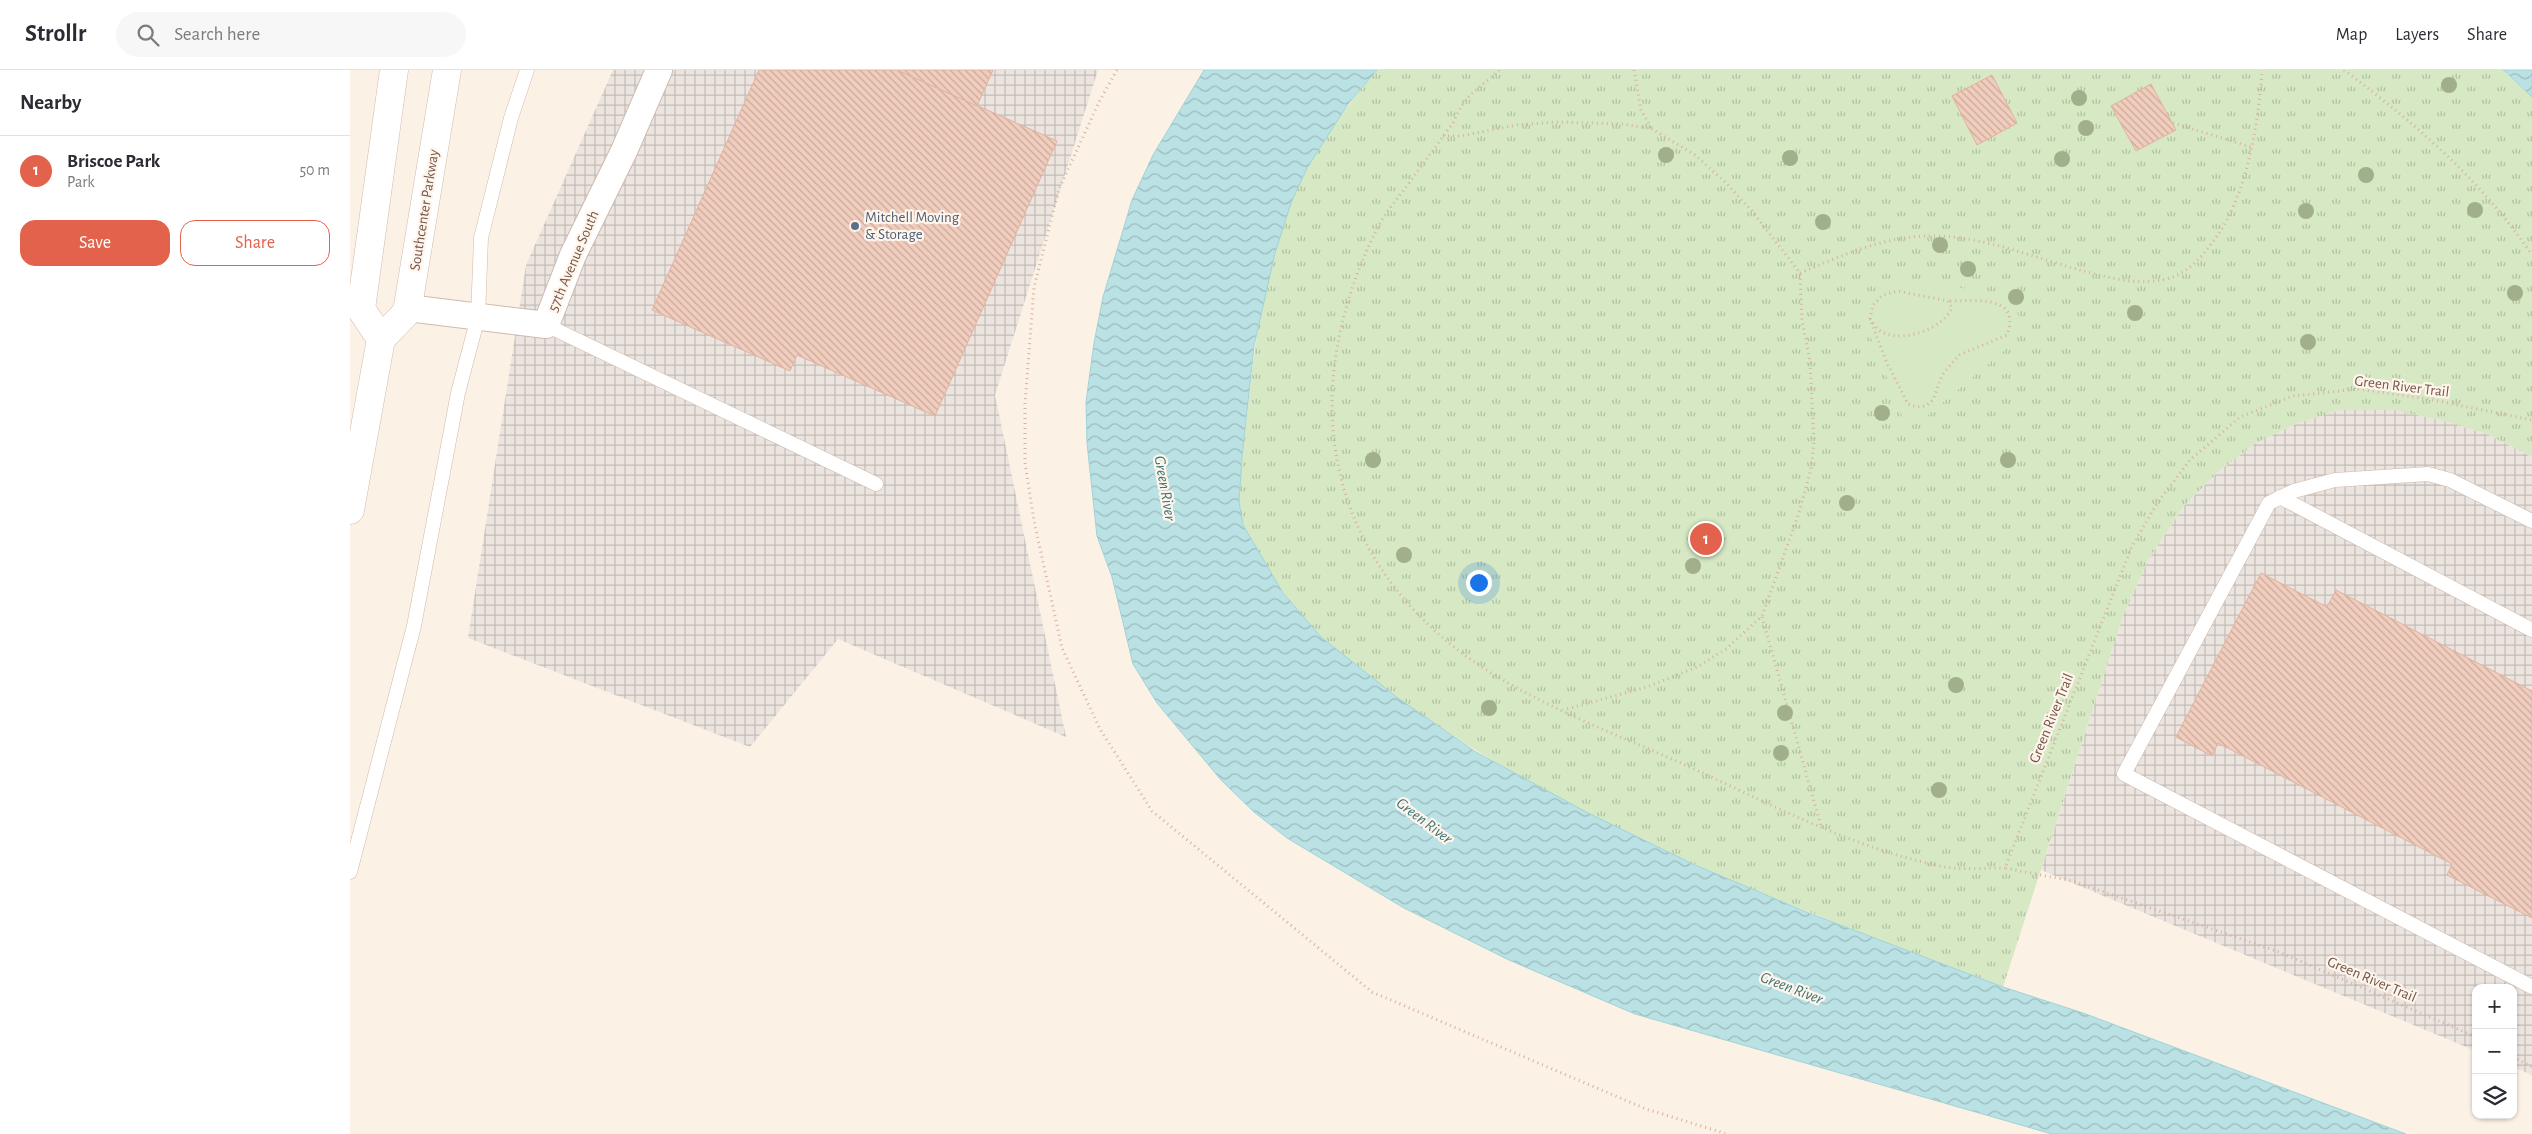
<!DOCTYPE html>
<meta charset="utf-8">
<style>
:root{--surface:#fff;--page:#f7f7f7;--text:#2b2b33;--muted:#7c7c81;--line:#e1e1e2;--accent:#e3624c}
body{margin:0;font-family:"Alegreya Sans",sans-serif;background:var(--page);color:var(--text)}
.controls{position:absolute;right:15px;bottom:15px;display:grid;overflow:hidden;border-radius:10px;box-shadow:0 1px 4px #0004}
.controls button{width:45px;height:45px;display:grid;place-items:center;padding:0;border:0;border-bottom:1px solid var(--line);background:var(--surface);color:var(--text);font:25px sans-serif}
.you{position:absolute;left:1128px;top:512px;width:18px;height:18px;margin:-12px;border:4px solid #fff;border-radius:50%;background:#1a73e8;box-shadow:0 0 0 8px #1a73e833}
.badge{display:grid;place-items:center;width:32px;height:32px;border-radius:50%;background:var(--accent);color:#fff;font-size:16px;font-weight:700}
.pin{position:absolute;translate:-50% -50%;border:2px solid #fff;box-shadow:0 1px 5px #0006}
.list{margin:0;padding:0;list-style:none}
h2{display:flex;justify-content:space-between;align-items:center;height:65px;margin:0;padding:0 20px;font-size:21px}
h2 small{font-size:16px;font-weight:400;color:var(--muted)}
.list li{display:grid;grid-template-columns:32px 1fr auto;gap:15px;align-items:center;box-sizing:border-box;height:70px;padding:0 20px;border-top:1px solid var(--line)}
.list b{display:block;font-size:19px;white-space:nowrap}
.list p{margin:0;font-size:16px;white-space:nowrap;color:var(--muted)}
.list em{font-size:16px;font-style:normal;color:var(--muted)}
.actions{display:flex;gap:10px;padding:15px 20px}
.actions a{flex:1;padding:11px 0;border:1px solid var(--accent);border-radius:15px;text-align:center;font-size:18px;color:var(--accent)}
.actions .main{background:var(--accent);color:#fff}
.icon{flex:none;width:28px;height:28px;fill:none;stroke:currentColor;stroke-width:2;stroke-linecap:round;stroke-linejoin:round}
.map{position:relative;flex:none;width:2182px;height:1064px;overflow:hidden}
header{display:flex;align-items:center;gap:30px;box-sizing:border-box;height:70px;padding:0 25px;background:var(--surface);border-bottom:1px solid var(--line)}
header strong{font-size:24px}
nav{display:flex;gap:28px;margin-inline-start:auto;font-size:18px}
.search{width:350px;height:45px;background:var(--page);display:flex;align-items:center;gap:12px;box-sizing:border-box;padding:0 18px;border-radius:28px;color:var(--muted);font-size:19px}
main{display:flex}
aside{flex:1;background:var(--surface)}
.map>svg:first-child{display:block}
</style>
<header>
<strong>Strollr</strong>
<div class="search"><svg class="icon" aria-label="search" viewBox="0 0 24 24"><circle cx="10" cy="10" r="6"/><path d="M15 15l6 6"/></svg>Search here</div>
<nav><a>Map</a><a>Layers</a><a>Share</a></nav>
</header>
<main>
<aside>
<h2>Nearby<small></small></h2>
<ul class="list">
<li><span class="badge">1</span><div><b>Briscoe Park</b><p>Park</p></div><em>50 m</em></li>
</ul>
<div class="actions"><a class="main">Save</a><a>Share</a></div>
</aside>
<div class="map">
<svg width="2182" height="1064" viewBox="0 0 2182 1064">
<defs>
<pattern id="industrial-grid" width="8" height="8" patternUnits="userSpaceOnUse" patternTransform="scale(1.25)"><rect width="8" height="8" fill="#ece4df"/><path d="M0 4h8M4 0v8" fill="none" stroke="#c4bcb7"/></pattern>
<pattern id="grass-tufts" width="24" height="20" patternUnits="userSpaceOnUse" patternTransform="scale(1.25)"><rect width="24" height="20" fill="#d6e9c4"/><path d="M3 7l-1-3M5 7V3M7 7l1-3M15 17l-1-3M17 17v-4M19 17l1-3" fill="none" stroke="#b2c0a1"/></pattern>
<pattern id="water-waves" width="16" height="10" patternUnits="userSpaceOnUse" patternTransform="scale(1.25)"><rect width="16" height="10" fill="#bae2e5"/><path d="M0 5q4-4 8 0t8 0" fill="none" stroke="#9cbabc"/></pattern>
<pattern id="building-back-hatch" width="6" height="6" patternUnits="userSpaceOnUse" patternTransform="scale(1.25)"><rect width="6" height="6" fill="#f1cdbd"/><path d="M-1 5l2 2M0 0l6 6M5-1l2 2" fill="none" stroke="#c8a99c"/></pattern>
</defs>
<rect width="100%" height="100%" fill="#fcf1e5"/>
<g fill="url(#industrial-grid)">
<path d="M 263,0 L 748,0 L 645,325 L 716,667 L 488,569 L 400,677 L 118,568 L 176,195 Z"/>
<path d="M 1991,340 L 2044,340 L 2094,351 L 2137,364 L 2182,387 L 2182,1005 L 2163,997 L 2163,918 L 2126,918 L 2126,981 L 1691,800 L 1773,546 L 1798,490 L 1834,436 L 1870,400 L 1906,373 L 1948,353 Z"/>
</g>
<path fill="url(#grass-tufts)" d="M 1027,0 L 2153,0 L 2182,27 L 2182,387 L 2137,364 L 2094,351 L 2044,340 L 1991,340 L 1948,353 L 1906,373 L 1870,400 L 1834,436 L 1798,490 L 1773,546 L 1653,917 C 1432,832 1201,751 1014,601 C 1000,589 983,579 970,566 C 947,541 903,487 893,455 C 891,448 891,439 889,432 C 889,400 895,369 898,337 C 905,269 915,198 940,133 C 960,84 994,39 1027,0 Z"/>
<path fill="#d6e9c4" d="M 1553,211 L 1620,219 L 1659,228 L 1671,250 L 1663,273 L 1577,346 L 1552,346 L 1513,248 L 1521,225 Z"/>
<g fill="url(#water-waves)" stroke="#a0d3d7">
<path d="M 854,0 L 1027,0 L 998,34 L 957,98 L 941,133 L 925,183 L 904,276 L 892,387 L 889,432 L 893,455 L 933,523 L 971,567 L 1048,628 L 1126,682 L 1238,743 L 1343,794 L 1459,843 L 1653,917 L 1733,943 L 2056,1064 L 1702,1064 L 1285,944 L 1159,890 L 1054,838 L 937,768 L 904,742 L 871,710 L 807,633 L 783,594 L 762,507 L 747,466 L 737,373 L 736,332 L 744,273 L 753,227 L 782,130 L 803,85 Z"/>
<path d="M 2153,0 L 2182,0 L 2182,27 L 2156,2 Z"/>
</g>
<g fill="url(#building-back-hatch)" stroke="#e3b29e">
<path d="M 409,0 L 547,0 L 707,71 L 585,346 L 447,285 L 440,301 L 302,240 Z"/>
<path d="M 547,0 L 643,0 L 627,36 Z"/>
<path d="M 1642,5 L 1667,53 L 1627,75 L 1602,26 Z"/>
<path d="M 1801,14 L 1826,60 L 1786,81 L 1761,36 Z"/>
<path d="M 1911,503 L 1977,537 L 1986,520 L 2182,621 L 2182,848 L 2097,805 L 2102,794 L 1868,673 L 1862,686 L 1826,667 Z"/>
</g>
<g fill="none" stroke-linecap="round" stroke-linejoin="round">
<g stroke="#cfbaae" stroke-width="15">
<g id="service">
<path d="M 196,255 L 526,414"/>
<path d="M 1930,427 L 2182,560"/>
<path d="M 2182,451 L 2100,410 L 2078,404 L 1985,410 L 1944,421 L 1919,433 L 1774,704 L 2182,917"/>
<path d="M 0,802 L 64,556 L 108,323 L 128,247 L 131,168 L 161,48 L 177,0"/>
</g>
</g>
<g stroke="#cfbaae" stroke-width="28">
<path id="minor" d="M 58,238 L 196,255 L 223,185 L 274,81 L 309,0"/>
</g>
<g stroke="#d2b9ac" stroke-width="29">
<g id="secondary">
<path d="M 31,269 L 11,239 L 44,0"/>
<path d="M 0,440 L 31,269 L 57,242 L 97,0"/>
</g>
</g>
<g stroke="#d6b1a0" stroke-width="3" stroke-dasharray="1 4" stroke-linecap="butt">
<path d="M 767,0 L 749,32 L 709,119 L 684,217 L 675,334 L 675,393 L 684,451 L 712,578 L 750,659 L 802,741 L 1022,922 L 1296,1039 L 1377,1064"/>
<path d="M 1149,0 C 1127,21 1115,24 1103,53 C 1086,76 1070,98 1053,121 C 1045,132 1035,143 1029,155 C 949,311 968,475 1113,584 C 1179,632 1259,661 1333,694 C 1417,732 1503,779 1595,797 C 1614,800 1636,798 1655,798"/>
<path d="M 1284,0 L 1291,40 L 1302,59"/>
<path d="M 1994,0 C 2066,54 2131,110 2182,185"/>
<path d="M 1823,53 L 1901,77"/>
<path d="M 1093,66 L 1111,66 L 1167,55 L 1206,52 L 1272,54 L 1302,59 L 1345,85 L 1374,111 L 1402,141 L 1450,203 L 1452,251 L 1460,291 L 1464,372 L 1461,399 L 1449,443 L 1412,546 L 1376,579 L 1347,597 L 1297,617 L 1213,640"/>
<path d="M 1450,203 C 1491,186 1534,166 1580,166 C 1632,165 1684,188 1734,201 C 1760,208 1789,216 1816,209 C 1839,204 1854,184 1867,166 C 1897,124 1909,51 1912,0"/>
<path d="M 1520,249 C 1524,254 1528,261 1534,263 C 1555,272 1592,259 1602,238 L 1598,231 L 1548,221 L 1533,225 L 1523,235 L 1520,249 L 1537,293 L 1558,334 L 1567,337 L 1576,336 L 1583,330 L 1592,305 L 1609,285 L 1657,265 C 1672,224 1624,231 1598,231"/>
<path d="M 1412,547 L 1471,756"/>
<path d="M 2126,967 L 1929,882 L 1722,811 L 1655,798 L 1782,476 L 1808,432 L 1840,390 L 1890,347 L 1943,326 L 2008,319 L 2078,329 L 2182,350"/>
<path d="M 2163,987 L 2182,997"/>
</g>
<use href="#service" stroke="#fff" stroke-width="14"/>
<use href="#minor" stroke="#fff" stroke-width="26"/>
<use href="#secondary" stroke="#fff" stroke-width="28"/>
</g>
<g fill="#a1af8b">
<circle cx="2099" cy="15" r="8"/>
<circle cx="1729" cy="28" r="8"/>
<circle cx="1736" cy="58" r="8"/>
<circle cx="1316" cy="85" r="8"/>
<circle cx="1440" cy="88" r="8"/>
<circle cx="1712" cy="89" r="8"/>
<circle cx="2016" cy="105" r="8"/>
<circle cx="2125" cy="140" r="8"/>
<circle cx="1956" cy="141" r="8"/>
<circle cx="1473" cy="152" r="8"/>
<circle cx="1590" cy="175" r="8"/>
<circle cx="1618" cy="199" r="8"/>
<circle cx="2165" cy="223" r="8"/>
<circle cx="1666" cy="227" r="8"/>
<circle cx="1785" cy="243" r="8"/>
<circle cx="1958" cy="272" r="8"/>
<circle cx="1532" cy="343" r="8"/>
<circle cx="1023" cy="390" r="8"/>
<circle cx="1658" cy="390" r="8"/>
<circle cx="1497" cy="433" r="8"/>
<circle cx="1054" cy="485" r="8"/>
<circle cx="1343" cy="496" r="8"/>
<circle cx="1606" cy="615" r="8"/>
<circle cx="1139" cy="638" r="8"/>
<circle cx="1435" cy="643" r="8"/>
<circle cx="1431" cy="683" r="8"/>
<circle cx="1589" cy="720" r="8"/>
</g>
<circle fill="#5c6f8a" stroke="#fff5eb" stroke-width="2" cx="505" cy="156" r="5"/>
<g text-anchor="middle" stroke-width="4.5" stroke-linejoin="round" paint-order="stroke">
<g font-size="15" fill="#74564b" stroke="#fff5eb">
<text transform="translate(74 140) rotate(-81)" y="5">Southcenter Parkway</text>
<text transform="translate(223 191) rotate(-67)" y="5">57th Avenue South</text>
<text transform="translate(2052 316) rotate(7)" y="5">Green River Trail</text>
<text transform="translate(1701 648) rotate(-68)" y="5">Green River Trail</text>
<text transform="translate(2022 909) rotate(23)" y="5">Green River Trail</text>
</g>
<g font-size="15" fill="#4e5e75" stroke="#fff5eb" text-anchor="start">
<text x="515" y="152">Mitchell Moving<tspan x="515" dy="17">&amp; Storage</tspan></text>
</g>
<g font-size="16" font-style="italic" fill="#3f7479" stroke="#fff5eb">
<text transform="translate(816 418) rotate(80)" y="6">Green River</text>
<text transform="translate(1075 750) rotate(37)" y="6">Green River</text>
<text transform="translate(1442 917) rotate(21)" y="6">Green River</text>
</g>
</g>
</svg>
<div class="controls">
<button>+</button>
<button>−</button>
<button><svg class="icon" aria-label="layers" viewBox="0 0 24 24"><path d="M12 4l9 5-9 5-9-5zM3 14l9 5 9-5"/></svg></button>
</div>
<div class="you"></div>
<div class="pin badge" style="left:1356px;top:469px">1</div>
</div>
</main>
